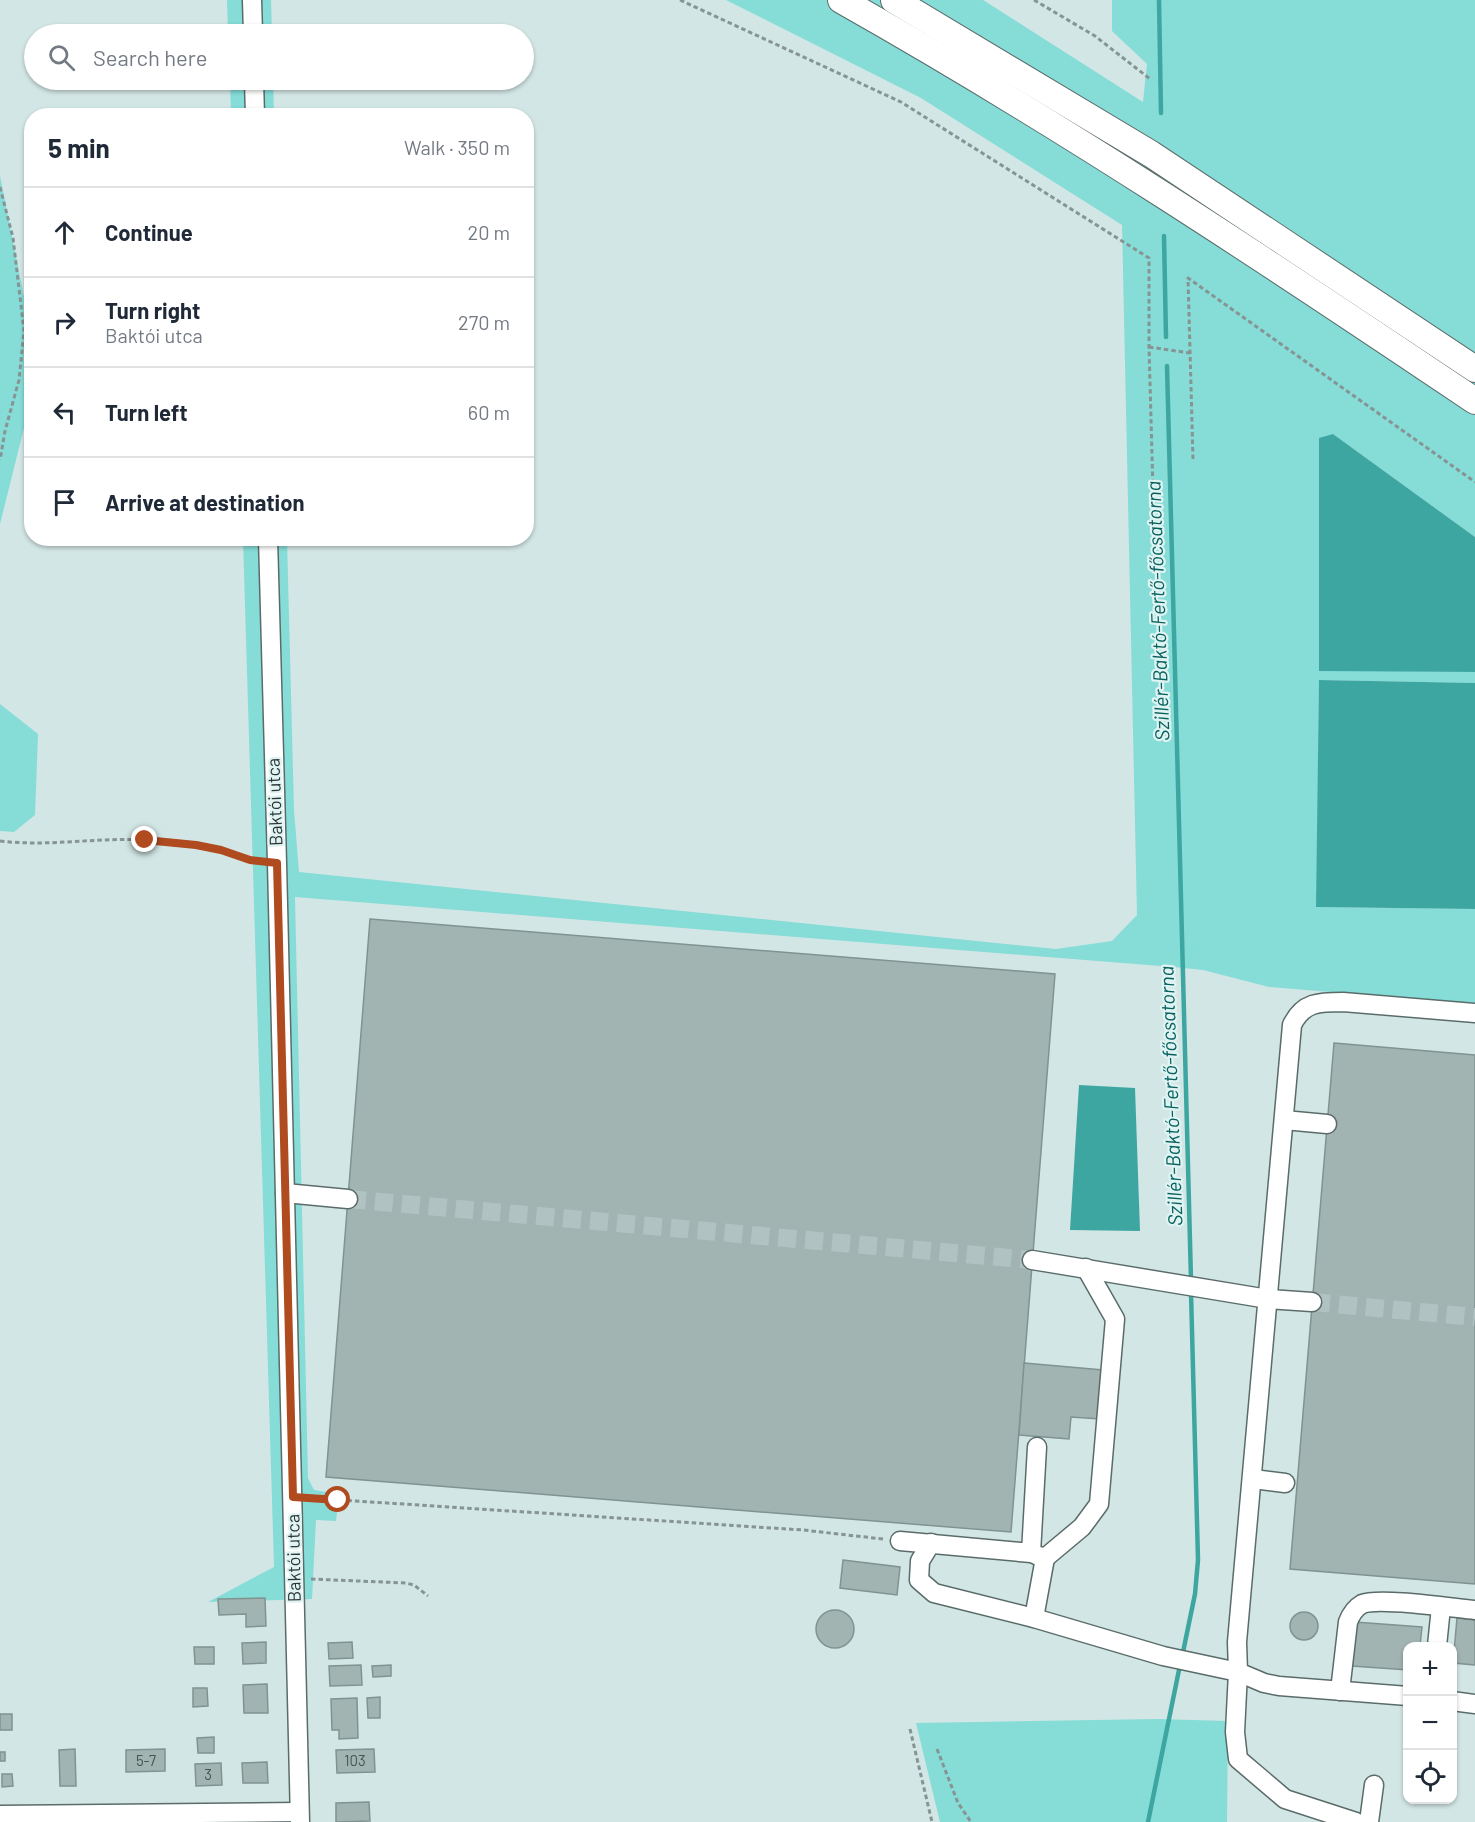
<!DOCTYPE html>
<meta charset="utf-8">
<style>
:root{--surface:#fff;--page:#f2f2f3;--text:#1f2937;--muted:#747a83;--line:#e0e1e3}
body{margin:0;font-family:Barlow,sans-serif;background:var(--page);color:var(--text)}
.controls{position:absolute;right:18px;bottom:18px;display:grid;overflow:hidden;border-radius:12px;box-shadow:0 2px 4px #0004}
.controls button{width:54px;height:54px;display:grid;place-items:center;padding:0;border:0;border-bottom:2px solid var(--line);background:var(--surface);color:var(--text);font:30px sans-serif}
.stop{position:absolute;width:18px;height:18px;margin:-14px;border:4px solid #b04a1f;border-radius:50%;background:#fff}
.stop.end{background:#b04a1f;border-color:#fff;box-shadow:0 2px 6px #0008}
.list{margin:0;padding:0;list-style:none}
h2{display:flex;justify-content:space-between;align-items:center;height:78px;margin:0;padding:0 24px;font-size:26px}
h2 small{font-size:20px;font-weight:400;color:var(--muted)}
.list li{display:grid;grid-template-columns:39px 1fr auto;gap:18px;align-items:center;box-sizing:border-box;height:90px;padding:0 24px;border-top:2px solid var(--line)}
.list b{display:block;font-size:22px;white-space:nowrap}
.list p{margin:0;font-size:20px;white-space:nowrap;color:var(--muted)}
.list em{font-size:20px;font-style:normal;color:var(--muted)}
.icon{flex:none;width:33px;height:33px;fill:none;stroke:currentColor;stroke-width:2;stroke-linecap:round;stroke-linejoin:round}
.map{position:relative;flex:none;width:1475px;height:1822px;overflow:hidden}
.search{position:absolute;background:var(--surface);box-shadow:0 2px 4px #0004;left:24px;top:24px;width:510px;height:66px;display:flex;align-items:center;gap:15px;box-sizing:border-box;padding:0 21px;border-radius:33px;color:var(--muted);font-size:22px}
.panel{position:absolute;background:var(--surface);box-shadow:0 2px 4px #0004;left:24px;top:108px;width:510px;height:438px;border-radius:24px}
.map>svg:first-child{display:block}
</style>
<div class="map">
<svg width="1475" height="1822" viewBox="0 0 1475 1822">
<rect width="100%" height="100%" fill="#d2e6e5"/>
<g fill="#86dcd7">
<path d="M 227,0 L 271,0 L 272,34 L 228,34 Z"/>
<path d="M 726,0 L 983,0 L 1143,102 L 1147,64 L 1112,31 L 1112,0 L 1475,0 L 1475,537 L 1333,434 L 1320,670 L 1475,672 L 1475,683 L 1319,680 L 1317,907 L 1475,909 L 1475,1004 L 1269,987 L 1203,970 L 1173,967 L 295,897 L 308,1478 L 314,1490 L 339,1494 L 336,1521 L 316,1520 L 312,1599 L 208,1602 L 274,1567 L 243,539 L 287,539 L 294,810 L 299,872 L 1056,949 L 1112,941 L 1137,915 L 1122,225 L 921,98 Z"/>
<path d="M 230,80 L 273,80 L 274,115 L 231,115 Z"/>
<path d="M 0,176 L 32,337 L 31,388 L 26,420 L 0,524 Z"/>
<path d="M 0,704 L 38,734 L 35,815 L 14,832 L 0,831 Z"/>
<path d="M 1158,1719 L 1228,1721 L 1227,1822 L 940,1822 L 916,1723 Z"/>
</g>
<g fill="#3ea6a1">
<path d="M 1333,434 L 1475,537 L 1475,672 L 1319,671 L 1319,438 Z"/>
<path d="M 1319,680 L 1475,683 L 1475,909 L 1316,907 Z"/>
<path d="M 1079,1085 L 1135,1088 L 1140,1231 L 1070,1230 Z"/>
</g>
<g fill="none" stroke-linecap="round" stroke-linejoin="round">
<g stroke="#3ea6a1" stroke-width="4.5">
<path d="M 1159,0 L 1161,113"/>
<path d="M 1164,236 L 1166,337"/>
<path d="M 1167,366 L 1191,1280"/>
<path d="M 1182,1657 L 1195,1594 L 1198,1560 L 1191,1292"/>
<path d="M 1148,1822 L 1180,1665"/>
</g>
</g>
<g fill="#a1b4b2" stroke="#809391" stroke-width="1.5">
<path d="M 370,919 L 1055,974 L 1011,1532 L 326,1477 Z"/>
<path d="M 1334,1043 L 1475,1055 L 1475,1584 L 1290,1569 Z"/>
<path d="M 1024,1363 L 1103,1370 L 1100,1419 L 1071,1417 L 1069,1439 L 1019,1435 Z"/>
<path d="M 843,1560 L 900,1567 L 897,1595 L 840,1588 Z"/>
<path d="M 265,1598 L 266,1626 L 246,1627 L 246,1614 L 219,1615 L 218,1599 Z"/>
<circle cx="835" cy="1629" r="19"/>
<circle cx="1304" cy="1626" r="14"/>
<path d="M 1457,1618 L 1475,1620 L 1475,1665 L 1453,1663 Z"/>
<path d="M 1355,1622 L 1422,1627 L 1420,1646 L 1408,1646 L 1408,1670 L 1352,1666 Z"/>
<path d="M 266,1642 L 266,1663 L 243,1664 L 242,1643 Z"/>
<path d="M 352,1642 L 353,1658 L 329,1659 L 328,1643 Z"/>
<path d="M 194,1647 L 214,1647 L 214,1664 L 195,1664 Z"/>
<path d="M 361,1665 L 362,1685 L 330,1686 L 329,1666 Z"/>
<path d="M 391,1665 L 391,1676 L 373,1677 L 372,1666 Z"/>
<path d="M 267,1684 L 268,1713 L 244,1713 L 243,1685 Z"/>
<path d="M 193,1688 L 207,1688 L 208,1706 L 193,1707 Z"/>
<path d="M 380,1697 L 380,1718 L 368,1718 L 367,1698 Z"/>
<path d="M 357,1698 L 358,1738 L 339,1739 L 339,1730 L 332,1730 L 331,1699 Z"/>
<rect x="0" y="1714" width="12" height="16"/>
<path d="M 214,1737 L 214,1753 L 198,1753 L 197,1738 Z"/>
<path d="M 75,1749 L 76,1786 L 60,1786 L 59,1750 Z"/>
<path d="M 165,1749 L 165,1771 L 126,1772 L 126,1750 Z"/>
<path d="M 374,1749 L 375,1772 L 337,1773 L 336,1750 Z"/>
<rect x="0" y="1752" width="5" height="9"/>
<path d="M 267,1762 L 268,1783 L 243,1783 L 242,1763 Z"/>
<path d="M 221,1763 L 222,1785 L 196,1786 L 195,1764 Z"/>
<path d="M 2,1774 L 12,1774 L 13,1786 L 2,1787 Z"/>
<path d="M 369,1802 L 370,1821 L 336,1822 L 336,1803 Z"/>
</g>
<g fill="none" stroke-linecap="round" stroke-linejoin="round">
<g stroke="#b1c2c2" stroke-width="18" stroke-dasharray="18 9" stroke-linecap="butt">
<path d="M 348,1199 L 1032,1260"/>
<path d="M 1312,1302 L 1475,1317"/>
</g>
<g stroke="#5a6c6a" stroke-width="21">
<g id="minor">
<path d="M 252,0 L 253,34"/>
<path d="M 254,80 L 255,116"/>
<path d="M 268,538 L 277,863 L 300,1822"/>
<path d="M 1284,1120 L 1327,1124"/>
<path d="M 285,1193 L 348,1199"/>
<path d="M 1032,1260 L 1268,1299 L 1312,1302"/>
<path d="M 1253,1479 L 1285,1483"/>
<path d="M 900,1541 L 1031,1553 L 1037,1447"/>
<path d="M 931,1543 L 920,1561 L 919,1580 L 934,1593 L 1034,1618 L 1163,1656 L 1238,1672 L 1235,1732 L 1238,1759 L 1285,1799 L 1356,1822"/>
<path d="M 1045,1558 L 1082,1527 L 1099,1504 L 1115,1319 L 1086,1268"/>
<path d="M 1034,1618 L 1045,1558 L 1036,1555"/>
<path d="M 1437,1646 L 1441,1607"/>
<path d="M 1340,1691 L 1348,1622 C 1351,1614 1355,1608 1362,1604 C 1379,1597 1453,1608 1475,1610"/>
<path d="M 1408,1696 L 1279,1686 L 1264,1683 L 1238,1672 L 1237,1642 L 1292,1025 C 1303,1002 1319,1002 1343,1002 L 1475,1013"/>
<path d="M 1452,1701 L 1475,1704"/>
<path d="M 0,1815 L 299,1812"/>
<path d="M 1369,1822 L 1374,1785"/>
</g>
</g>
<g stroke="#5a6c6a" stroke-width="28">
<g id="highway">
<path d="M 841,0 C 1059,123 1267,261 1475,401"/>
<path d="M 894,0 L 1151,154 L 1475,369"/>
</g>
</g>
<g stroke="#869493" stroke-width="3" stroke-dasharray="4.5 3" stroke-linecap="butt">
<path d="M 680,0 L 901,102 L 1149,258 L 1149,347 L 1154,527"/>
<path d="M 1034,0 L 1095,36 L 1150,79"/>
<path d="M 0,187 L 13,238 L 24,331 L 19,380 L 5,431 L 0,460"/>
<path d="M 1149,347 L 1190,353"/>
<path d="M 1193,459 L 1188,278 L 1475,482"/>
<path d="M 0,841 C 49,847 98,837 148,840 C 172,842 197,843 221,850 C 235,853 246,860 261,861"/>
<path d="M 310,1498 L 803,1530 L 883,1539"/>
<path d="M 311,1579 L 406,1583 L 414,1585 L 428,1596"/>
<path d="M 910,1729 L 932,1822"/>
<path d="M 937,1749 L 958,1803 L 971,1822"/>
</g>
<use href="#minor" stroke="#fff" stroke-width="18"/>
<use href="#highway" stroke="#fff" stroke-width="26"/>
</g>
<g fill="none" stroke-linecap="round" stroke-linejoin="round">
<path stroke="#b04a1f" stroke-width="8" d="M 145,840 L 196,845 L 221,850 L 250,860 L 277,863 L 293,1497 L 338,1500"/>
</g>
<g text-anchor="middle" stroke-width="4.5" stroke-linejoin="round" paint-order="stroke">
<g font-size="15" fill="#495454">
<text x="146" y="1766">5-7</text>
<text x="355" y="1766">103</text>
<text x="208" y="1780">3</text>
</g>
<g font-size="18" fill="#2c3434" stroke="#dff3f2">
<text transform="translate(275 802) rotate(-92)" y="6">Baktói utca</text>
<text transform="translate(294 1558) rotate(-91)" y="6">Baktói utca</text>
</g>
<g font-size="20" font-style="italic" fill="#07615e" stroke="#dff3f2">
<text transform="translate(1158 611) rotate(-92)" y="7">Szillér-Baktó-Fertő-főcsatorna</text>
<text transform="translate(1171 1096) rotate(-92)" y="7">Szillér-Baktó-Fertő-főcsatorna</text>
</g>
</g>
</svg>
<div class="controls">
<button>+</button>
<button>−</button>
<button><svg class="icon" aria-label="locate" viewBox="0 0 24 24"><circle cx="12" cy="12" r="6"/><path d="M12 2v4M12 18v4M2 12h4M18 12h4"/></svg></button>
</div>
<div class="stop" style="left:338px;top:1500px"></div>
<div class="stop end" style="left:145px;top:840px"></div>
<div class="search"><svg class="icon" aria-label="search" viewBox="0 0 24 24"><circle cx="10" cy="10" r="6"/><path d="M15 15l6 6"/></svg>Search here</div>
<section class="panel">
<h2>5 min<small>Walk · 350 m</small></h2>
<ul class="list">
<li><svg class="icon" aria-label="ahead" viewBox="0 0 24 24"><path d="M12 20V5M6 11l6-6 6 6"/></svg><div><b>Continue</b></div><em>20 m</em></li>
<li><svg class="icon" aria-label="right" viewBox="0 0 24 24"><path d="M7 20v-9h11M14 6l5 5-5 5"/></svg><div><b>Turn right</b><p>Baktói utca</p></div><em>270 m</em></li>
<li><svg class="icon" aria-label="left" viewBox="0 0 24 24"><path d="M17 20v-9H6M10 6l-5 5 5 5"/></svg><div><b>Turn left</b></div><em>60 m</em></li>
<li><svg class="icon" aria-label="arrive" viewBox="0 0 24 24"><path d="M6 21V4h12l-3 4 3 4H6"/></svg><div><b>Arrive at destination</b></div></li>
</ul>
</section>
</div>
